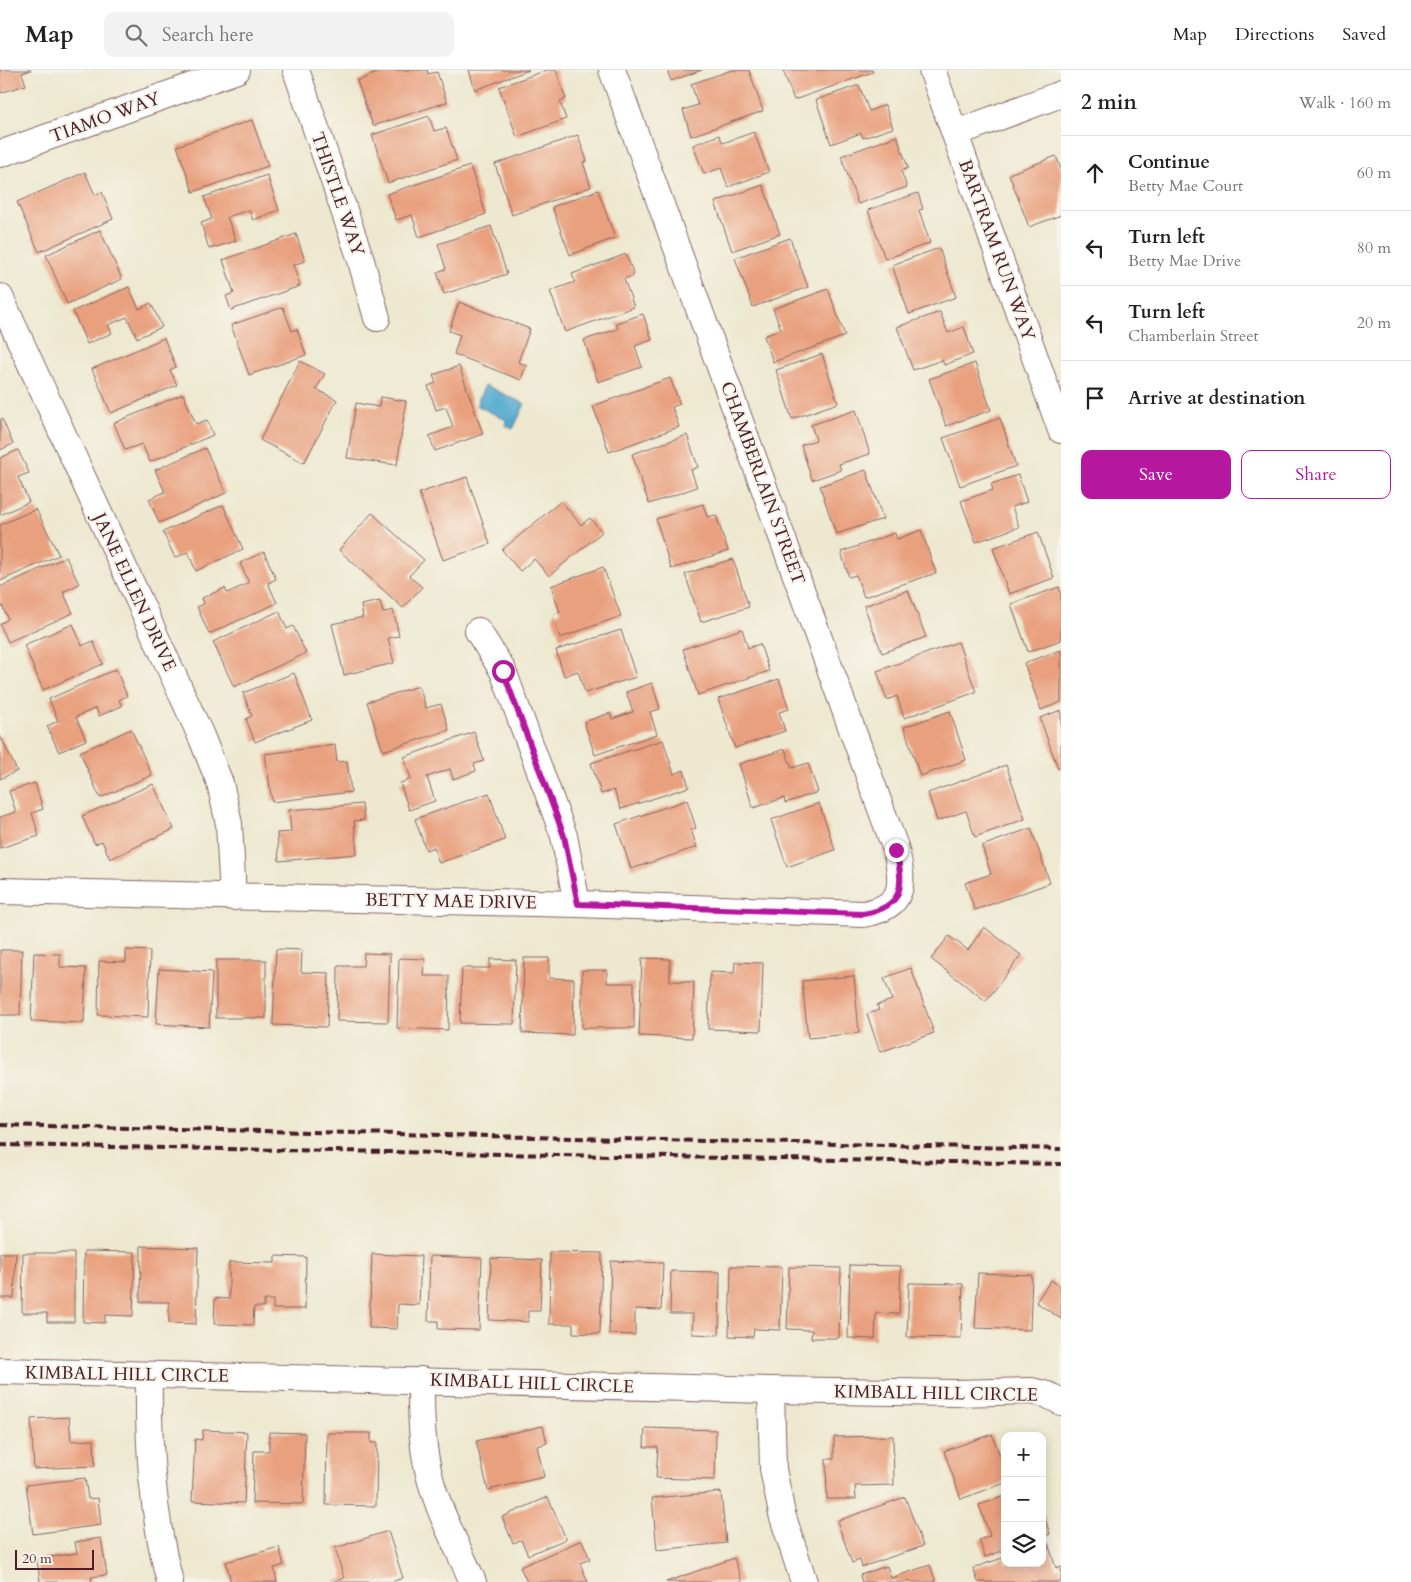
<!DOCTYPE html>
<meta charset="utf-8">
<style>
:root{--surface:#fff;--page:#f2f2f2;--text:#222;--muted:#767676;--line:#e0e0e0;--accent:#b5179e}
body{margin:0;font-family:Cardo,serif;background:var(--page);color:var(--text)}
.controls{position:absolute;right:15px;bottom:15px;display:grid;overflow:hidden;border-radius:10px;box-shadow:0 2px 12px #0003}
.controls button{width:45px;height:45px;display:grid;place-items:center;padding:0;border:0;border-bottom:1px solid var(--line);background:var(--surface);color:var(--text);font:25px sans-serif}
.scale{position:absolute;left:15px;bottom:12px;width:79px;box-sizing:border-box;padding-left:5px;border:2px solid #4a1f2b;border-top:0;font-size:14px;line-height:18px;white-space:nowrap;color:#4a1f2b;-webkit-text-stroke:4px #f7f3e8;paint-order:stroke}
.stop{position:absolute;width:15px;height:15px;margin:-11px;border:4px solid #b5179e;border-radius:50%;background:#fff}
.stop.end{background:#b5179e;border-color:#fff;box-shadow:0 1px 5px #0008}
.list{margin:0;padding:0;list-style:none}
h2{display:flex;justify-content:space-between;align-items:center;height:65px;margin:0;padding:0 20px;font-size:21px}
h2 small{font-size:16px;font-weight:400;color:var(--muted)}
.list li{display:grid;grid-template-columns:32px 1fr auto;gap:15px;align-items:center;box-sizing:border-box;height:75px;padding:0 20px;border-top:1px solid var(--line)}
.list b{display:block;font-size:19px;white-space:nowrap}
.list p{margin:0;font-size:16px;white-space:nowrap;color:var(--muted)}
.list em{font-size:16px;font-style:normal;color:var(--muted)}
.actions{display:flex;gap:10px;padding:15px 20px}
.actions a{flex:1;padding:11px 0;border:1px solid var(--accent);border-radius:10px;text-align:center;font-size:18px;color:var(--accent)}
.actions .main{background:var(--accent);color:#fff}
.icon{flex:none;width:28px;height:28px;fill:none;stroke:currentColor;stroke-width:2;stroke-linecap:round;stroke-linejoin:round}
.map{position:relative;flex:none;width:1061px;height:1512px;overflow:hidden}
header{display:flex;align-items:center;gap:30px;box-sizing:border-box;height:70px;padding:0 25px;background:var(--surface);border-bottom:1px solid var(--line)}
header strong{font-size:24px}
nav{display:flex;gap:28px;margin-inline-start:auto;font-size:18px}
.search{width:350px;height:45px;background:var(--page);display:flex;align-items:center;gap:12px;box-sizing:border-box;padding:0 18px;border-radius:10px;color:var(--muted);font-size:19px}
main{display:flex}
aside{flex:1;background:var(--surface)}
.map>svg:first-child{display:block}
</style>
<header>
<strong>Map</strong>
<div class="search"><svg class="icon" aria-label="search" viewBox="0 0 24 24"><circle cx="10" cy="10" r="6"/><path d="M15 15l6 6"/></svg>Search here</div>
<nav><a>Map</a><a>Directions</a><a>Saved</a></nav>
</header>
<main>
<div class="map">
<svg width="1061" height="1512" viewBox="0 0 1061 1512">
<rect width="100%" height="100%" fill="#f7f3e8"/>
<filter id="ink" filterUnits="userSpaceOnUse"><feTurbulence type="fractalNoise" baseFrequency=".02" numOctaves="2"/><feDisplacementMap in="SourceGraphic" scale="10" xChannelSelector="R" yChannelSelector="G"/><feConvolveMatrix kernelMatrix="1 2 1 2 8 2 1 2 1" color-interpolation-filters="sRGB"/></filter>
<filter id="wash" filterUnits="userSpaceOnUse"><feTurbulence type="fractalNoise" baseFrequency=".0096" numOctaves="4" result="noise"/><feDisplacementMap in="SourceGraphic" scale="20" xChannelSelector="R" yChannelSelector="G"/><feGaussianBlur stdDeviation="1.12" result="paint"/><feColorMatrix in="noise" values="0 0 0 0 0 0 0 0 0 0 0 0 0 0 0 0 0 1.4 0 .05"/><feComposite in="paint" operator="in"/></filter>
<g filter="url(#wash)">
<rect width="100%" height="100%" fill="#ede8cf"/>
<path fill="#54aad0" stroke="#4f647e" d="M 485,315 L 525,334 L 513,359 L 505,355 L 506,350 L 476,335 Z"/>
<g id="blocks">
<g fill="#e9a07e">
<path d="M 0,0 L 31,0 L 22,3 L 26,15 L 0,23 Z"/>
<path d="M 384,0 L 427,0 L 428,4 L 437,2 L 447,32 L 373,56 L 357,11 Z"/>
<path d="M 469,0 L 529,0 L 475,20 Z"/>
<path d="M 547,0 L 556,0 L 566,29 L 560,32 L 566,49 L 517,67 L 499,17 Z"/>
<path d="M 667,0 L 702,0 L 671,11 Z"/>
<path d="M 732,0 L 749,0 L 763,41 L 691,66 L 683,40 L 698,35 L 691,14 Z"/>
<path d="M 783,0 L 872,0 L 873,2 L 794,30 Z"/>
<path d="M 859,15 L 869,41 L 885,35 L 893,58 L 863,68 L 861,63 L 831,74 L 816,30 Z"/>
<path d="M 429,46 L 434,61 L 446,58 L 457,90 L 388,113 L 372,65 Z"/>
<path d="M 252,50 L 268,96 L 193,122 L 177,76 Z"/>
<path d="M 754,62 L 769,102 L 728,117 L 721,98 L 704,104 L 693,75 L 719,65 L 723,73 Z"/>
<path d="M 578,65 L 587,91 L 583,92 L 591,117 L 512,145 L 495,94 Z"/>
<path d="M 897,66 L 908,98 L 901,101 L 907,117 L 858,134 L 841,86 Z"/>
<path d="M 1056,86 L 1061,99 L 1061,145 L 1029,157 L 1009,104 Z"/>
<path d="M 470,96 L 486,144 L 419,167 L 412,145 L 396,150 L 387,124 Z"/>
<path d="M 85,102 L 95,125 L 102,122 L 113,149 L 39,182 L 17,132 Z"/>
<path d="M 267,105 L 279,140 L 253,150 L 249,140 L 227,147 L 236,171 L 209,179 L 201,153 L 212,149 L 204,127 Z"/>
<path d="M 763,115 L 780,164 L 732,181 L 715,132 Z"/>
<path d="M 598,120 L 615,168 L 570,185 L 552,137 Z"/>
<path d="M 918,123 L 923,139 L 919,140 L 930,173 L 885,189 L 868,140 Z"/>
<path d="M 491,156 L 507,204 L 444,224 L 437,202 L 446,199 L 438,174 Z"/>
<path d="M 100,160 L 122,209 L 67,234 L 46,185 Z"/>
<path d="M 296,164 L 305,191 L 293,195 L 300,216 L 231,240 L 226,226 L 234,223 L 223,190 Z"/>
<path d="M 790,168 L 808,217 L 753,237 L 735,188 Z"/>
<path d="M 939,178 L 956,227 L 909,244 L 892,195 Z"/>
<path d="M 626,184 L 634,205 L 624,209 L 634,237 L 565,262 L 550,221 L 575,212 L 572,204 Z"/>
<path d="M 129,217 L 139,239 L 151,233 L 162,257 L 137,268 L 127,247 L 108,255 L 112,263 L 87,274 L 73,241 Z"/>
<path d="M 828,219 L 845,266 L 773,292 L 764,266 L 781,259 L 773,239 Z"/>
<path d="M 459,232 L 530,259 L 518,292 L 526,295 L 521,310 L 454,284 L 460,265 L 449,261 Z"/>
<path d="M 283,237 L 292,261 L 297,259 L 306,285 L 249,305 L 231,255 Z"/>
<path d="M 940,242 L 948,263 L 964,257 L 973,284 L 944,295 L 942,290 L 913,300 L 897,257 Z"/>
<path d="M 643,244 L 652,270 L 635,276 L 642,297 L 598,312 L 584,270 L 618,259 L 616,253 Z"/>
<path d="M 164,268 L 176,297 L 170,300 L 177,315 L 111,343 L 92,299 Z"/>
<path d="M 822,284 L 838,333 L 792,349 L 776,300 Z"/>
<path d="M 300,291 L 325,304 L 316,319 L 337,330 L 304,393 L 260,370 Z"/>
<path d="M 975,293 L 991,340 L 946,356 L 929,309 Z"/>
<path d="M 459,296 L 483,364 L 435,381 L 429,366 L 453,357 L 446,337 L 436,340 L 428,316 L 436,313 L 433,305 Z"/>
<path d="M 670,308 L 680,334 L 672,337 L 679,357 L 609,382 L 593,336 Z"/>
<path d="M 183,324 L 196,354 L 207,350 L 213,365 L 150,392 L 142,374 L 125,380 L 114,353 Z"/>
<path d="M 380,327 L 406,331 L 397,395 L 347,388 L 356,333 L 379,337 Z"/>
<path d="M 856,340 L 870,384 L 839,394 L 841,400 L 812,410 L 801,375 L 816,370 L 811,355 Z"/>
<path d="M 1000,348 L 1016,396 L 960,416 L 943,368 Z"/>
<path d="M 2,349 L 13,374 L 0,380 L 0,350 Z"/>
<path d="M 687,365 L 698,397 L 691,400 L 697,417 L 649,434 L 632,384 Z"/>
<path d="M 205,378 L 226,423 L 159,453 L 149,429 L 165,422 L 155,400 Z"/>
<path d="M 18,380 L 29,403 L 18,407 L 29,432 L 0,445 L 0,388 Z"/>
<path d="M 866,400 L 883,449 L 836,464 L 820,416 Z"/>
<path d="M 1018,405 L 1027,432 L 1012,437 L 1019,457 L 976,472 L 961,431 L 993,420 L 991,414 Z"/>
<path d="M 467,407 L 490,474 L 443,490 L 419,423 Z"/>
<path d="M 561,431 L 581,455 L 590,448 L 602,462 L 549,506 L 534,489 L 520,501 L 502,480 Z"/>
<path d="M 703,434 L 707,447 L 716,445 L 728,481 L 671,499 L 656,449 Z"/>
<path d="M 223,435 L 243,479 L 196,501 L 188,482 L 175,488 L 163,462 Z"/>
<path d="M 36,439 L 59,485 L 0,511 L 0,455 Z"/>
<path d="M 372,443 L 424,490 L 409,506 L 422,517 L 403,538 L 339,480 Z"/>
<path d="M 921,460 L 936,503 L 864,527 L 856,505 L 849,507 L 841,482 L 895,463 L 897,469 Z"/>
<path d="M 1038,462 L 1054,508 L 1009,524 L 993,478 Z"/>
<path d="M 264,482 L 276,509 L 268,513 L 277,533 L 209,564 L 197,537 L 204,534 L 202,528 L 225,518 L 227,523 L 249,513 L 240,493 Z"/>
<path d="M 66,487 L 79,514 L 63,522 L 73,543 L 8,572 L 0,554 L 8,549 L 0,531 L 0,517 Z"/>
<path d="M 733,489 L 749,537 L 701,552 L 685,504 Z"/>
<path d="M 603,497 L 621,546 L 560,568 L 552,545 L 560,542 L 551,516 Z"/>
<path d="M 1059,517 L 1061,524 L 1061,570 L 1028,582 L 1011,534 Z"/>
<path d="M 908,520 L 926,567 L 882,583 L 864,536 Z"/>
<path d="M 380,531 L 383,543 L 393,540 L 399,566 L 388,568 L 394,593 L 344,605 L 332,554 L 363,547 L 361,535 Z"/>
<path d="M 279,541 L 287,559 L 293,556 L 306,583 L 234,617 L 213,572 Z"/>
<path d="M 73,554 L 82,576 L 93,571 L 103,594 L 43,620 L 24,575 Z"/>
<path d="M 742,559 L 748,578 L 760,574 L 769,601 L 698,625 L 683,579 Z"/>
<path d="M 621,560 L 636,607 L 585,623 L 578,601 L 564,606 L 556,580 Z"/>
<path d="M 958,572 L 976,622 L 904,648 L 897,626 L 887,630 L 877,601 Z"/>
<path d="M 1061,580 L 1061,632 L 1041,640 L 1024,593 Z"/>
<path d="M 116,599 L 127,626 L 119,630 L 122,636 L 99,646 L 96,638 L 76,647 L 86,670 L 59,682 L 47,656 L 58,651 L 49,629 Z"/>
<path d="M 294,603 L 312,650 L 255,672 L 246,649 L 252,646 L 243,623 Z"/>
<path d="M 779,609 L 789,639 L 779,642 L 785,661 L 735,678 L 718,629 Z"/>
<path d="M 652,613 L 660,639 L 650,642 L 657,664 L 595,685 L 584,652 L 610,643 L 612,649 L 633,642 L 626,622 Z"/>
<path d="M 419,616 L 426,638 L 441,634 L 449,660 L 383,681 L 367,632 Z"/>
<path d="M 1061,640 L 1061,697 L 1058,699 L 1040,648 Z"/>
<path d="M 950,641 L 966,690 L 920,706 L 904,657 Z"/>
<path d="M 131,659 L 152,705 L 100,728 L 80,682 Z"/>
<path d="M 474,662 L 484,691 L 474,694 L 476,701 L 453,709 L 450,699 L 427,707 L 435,731 L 409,740 L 400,713 L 411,709 L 404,687 Z"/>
<path d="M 0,665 L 17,701 L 0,709 Z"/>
<path d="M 663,670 L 674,704 L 684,700 L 689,717 L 621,739 L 614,720 L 601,724 L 591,693 Z"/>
<path d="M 335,675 L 337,692 L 347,691 L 351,722 L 272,732 L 265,684 Z"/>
<path d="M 785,679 L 792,698 L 808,693 L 818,722 L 785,733 L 784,728 L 753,738 L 739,694 Z"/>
<path d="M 1006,695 L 1025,749 L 975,767 L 966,741 L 937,751 L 928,723 Z"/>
<path d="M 35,713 L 43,739 L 32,743 L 39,766 L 0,778 L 0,747 L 16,742 L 9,721 Z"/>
<path d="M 153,714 L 174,759 L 110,789 L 102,771 L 95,774 L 82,746 Z"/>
<path d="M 489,723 L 505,770 L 439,793 L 434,777 L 426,780 L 415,749 Z"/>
<path d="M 687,730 L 696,758 L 691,760 L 697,777 L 631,799 L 616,754 Z"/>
<path d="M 819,733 L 835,780 L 787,797 L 771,750 Z"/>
<path d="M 362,734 L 364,750 L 354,751 L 357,784 L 279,791 L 277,763 L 291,762 L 289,740 Z"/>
<path d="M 1031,758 L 1050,813 L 975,840 L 965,813 L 991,804 L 982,776 Z"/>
<path d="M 984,857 L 1021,885 L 986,931 L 931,889 L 949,866 L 968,880 Z"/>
<path d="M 276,879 L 302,880 L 301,902 L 329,903 L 327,957 L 273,955 Z"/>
<path d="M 0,880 L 22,880 L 20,945 L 0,945 Z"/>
<path d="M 126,880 L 150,881 L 148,947 L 98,945 L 99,891 L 126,892 Z"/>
<path d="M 34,883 L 60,884 L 60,897 L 86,898 L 84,953 L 31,951 Z"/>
<path d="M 364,883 L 390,884 L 388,952 L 337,951 L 338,896 L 363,896 Z"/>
<path d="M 399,888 L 425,889 L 424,906 L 449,906 L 448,960 L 397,958 Z"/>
<path d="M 524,888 L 549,888 L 549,908 L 574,909 L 573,965 L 522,963 Z"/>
<path d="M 642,888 L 670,889 L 670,911 L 694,912 L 692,968 L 639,966 Z"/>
<path d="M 490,889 L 516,890 L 514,954 L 460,953 L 462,898 L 490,898 Z"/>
<rect x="216" y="890" width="50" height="58"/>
<path d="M 735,892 L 763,893 L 761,961 L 708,959 L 710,902 L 734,903 Z"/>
<path d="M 911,898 L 934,963 L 880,982 L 867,944 L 879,940 L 877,935 L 892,930 L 884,908 Z"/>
<path d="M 159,899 L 212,902 L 209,957 L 156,954 Z"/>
<path d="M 582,900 L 607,900 L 607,913 L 634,913 L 634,958 L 582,958 Z"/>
<path d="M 854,906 L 859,963 L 808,968 L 802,911 Z"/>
<path d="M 141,1176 L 198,1178 L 196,1254 L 169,1253 L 169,1232 L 140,1232 Z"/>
<path d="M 84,1181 L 135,1182 L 133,1246 L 105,1245 L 105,1253 L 83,1252 Z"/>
<path d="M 550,1182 L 602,1183 L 600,1264 L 573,1263 L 573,1254 L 549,1254 Z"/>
<path d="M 0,1183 L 16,1183 L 14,1228 L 0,1228 Z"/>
<path d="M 23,1183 L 74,1183 L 74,1252 L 47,1252 L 47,1243 L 22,1243 Z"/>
<path d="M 372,1184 L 421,1186 L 419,1235 L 398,1234 L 397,1259 L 369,1258 Z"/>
<path d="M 275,1186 L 306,1187 L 305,1239 L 273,1239 L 273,1230 L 264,1230 L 264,1237 L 254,1237 L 253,1255 L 214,1254 L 215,1228 L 229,1229 L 229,1192 L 275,1193 Z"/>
<path d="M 430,1186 L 482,1188 L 479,1260 L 438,1259 L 438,1251 L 428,1251 Z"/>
<path d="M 491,1188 L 542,1190 L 540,1241 L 528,1241 L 528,1252 L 489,1250 Z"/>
<path d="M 611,1191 L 663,1193 L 661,1240 L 635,1239 L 635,1265 L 609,1264 Z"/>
<path d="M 850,1195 L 901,1196 L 899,1244 L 876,1243 L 875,1269 L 848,1268 Z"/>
<path d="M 731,1196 L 782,1197 L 780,1260 L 754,1259 L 753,1267 L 729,1266 Z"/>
<path d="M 789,1197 L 841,1198 L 839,1268 L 811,1268 L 812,1260 L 787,1259 Z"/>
<path d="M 671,1201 L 720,1202 L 719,1265 L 692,1264 L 693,1244 L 670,1244 Z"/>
<path d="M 978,1203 L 1032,1205 L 1030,1260 L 975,1258 Z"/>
<path d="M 1051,1210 L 1061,1217 L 1061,1249 L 1036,1232 Z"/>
<path d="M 909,1213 L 963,1214 L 961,1268 L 907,1267 Z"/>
<path d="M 69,1347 L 71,1371 L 94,1370 L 95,1396 L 34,1399 L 31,1349 Z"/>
<path d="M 543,1356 L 547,1373 L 537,1376 L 544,1407 L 488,1420 L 476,1371 Z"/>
<path d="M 645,1358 L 716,1360 L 715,1410 L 656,1408 L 658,1377 L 644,1377 Z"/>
<path d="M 203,1360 L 247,1362 L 244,1433 L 192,1431 L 195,1369 L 202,1370 Z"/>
<path d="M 269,1362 L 305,1363 L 303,1434 L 252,1433 L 254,1381 L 269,1381 Z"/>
<path d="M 327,1363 L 371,1363 L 371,1373 L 377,1373 L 376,1436 L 326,1435 Z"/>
<path d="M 992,1364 L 1000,1386 L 1005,1384 L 1005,1413 L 961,1429 L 944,1381 Z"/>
<path d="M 893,1366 L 894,1415 L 855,1416 L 856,1429 L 827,1429 L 826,1389 L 834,1389 L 834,1367 Z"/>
<path d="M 85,1408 L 88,1429 L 98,1428 L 101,1455 L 33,1464 L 26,1415 Z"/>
<path d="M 721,1422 L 726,1473 L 657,1480 L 652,1428 Z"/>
<path d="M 1005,1426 L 1005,1480 L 985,1487 L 979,1470 L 990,1466 L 979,1435 Z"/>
<path d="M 548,1427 L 566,1469 L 528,1485 L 521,1470 L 513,1473 L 502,1447 Z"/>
<path d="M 905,1427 L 923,1476 L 862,1497 L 860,1490 L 852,1493 L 837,1451 Z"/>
<path d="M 1042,1441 L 1050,1464 L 1042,1467 Z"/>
<path d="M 388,1461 L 403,1508 L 391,1512 L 332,1512 L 344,1508 L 335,1478 Z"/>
<path d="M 101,1468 L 107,1505 L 91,1507 L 92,1512 L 40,1512 L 37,1489 L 77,1483 L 75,1472 Z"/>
<path d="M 582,1470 L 590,1489 L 580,1493 L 588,1512 L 527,1512 L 520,1497 Z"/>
<path d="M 1048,1473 L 1056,1498 L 1061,1496 L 1061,1512 L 978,1512 L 973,1498 L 1005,1487 L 1005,1493 L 1042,1493 L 1042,1475 Z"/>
<path d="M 279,1477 L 284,1495 L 274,1498 L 277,1512 L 231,1512 L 226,1492 Z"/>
<path d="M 734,1488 L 742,1512 L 666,1512 Z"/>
<path d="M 930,1495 L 936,1512 L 862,1512 L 860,1505 L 887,1496 L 891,1508 Z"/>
</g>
</g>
</g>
<g filter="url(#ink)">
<use href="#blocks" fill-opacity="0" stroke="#836564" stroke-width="1"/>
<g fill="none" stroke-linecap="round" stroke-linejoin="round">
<g stroke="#836564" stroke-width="28">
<g id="street">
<path d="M 296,0 L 360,187 L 377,248"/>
<path d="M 932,0 L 1061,360"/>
<path d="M 956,63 L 1061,24"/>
<path d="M 0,84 L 237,0"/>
<path d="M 0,227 L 201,666 L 220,713 L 229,754 L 233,827"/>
<path d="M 478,561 L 503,601 L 564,766 L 577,834"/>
<path d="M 0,821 L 577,834 L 863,844 C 905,837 904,815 896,780 L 612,0"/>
<path d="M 0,1301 L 771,1320 L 954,1323 L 1032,1321 L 1048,1325 L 1061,1332"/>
<path d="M 149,1305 C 148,1376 152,1443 170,1512"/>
<path d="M 421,1310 C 421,1337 421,1363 426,1390 C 433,1432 456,1473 473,1512"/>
<path d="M 771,1320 L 773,1399 L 782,1444 L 804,1512"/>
</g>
</g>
<use href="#street" stroke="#fff" stroke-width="26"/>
<g stroke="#4a1f2b" stroke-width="4" stroke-dasharray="8 4" stroke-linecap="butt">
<path d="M 0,1055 L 1061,1079"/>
<path d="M 0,1075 L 1061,1094"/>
</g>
</g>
</g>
<g fill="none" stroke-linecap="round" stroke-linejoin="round" filter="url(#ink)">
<path stroke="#b5179e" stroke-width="6" d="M 503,601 L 564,766 L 578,834 L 863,844 C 905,837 904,815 896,780"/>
</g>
<g text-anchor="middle" stroke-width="4" stroke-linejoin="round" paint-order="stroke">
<g font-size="18" fill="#4a1f2b" stroke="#f7f3e8">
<text transform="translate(105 47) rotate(-20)" y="6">TIAMO WAY</text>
<text transform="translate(338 124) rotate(71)" y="6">THISTLE WAY</text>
<text transform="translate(997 180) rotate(70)" y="6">BARTRAM RUN WAY</text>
<text transform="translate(763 413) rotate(70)" y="6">CHAMBERLAIN STREET</text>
<text transform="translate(135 522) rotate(65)" y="6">JANE ELLEN DRIVE</text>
<text transform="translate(451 831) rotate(1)" y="6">BETTY MAE DRIVE</text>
<text transform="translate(127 1304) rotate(1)" y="6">KIMBALL HILL CIRCLE</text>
<text transform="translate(532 1313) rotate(2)" y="6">KIMBALL HILL CIRCLE</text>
<text transform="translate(936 1323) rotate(1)" y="6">KIMBALL HILL CIRCLE</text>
</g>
</g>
</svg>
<div class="controls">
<button>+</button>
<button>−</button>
<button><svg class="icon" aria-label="layers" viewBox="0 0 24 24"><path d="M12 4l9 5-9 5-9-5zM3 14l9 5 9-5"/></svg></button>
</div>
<div class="scale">20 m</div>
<div class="stop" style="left:503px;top:601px"></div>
<div class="stop end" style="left:896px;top:780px"></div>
</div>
<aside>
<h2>2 min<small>Walk · 160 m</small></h2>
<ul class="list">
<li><svg class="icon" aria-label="ahead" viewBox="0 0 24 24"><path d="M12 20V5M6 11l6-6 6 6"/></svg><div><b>Continue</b><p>Betty Mae Court</p></div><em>60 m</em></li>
<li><svg class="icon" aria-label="left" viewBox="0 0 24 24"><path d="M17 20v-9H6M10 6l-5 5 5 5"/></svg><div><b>Turn left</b><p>Betty Mae Drive</p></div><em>80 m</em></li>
<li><svg class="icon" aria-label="left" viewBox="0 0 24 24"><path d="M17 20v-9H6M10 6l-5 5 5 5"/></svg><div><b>Turn left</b><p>Chamberlain Street</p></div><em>20 m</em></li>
<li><svg class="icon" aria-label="arrive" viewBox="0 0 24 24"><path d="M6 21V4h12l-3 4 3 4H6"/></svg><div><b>Arrive at destination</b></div></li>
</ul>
<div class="actions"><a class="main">Save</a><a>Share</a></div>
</aside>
</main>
